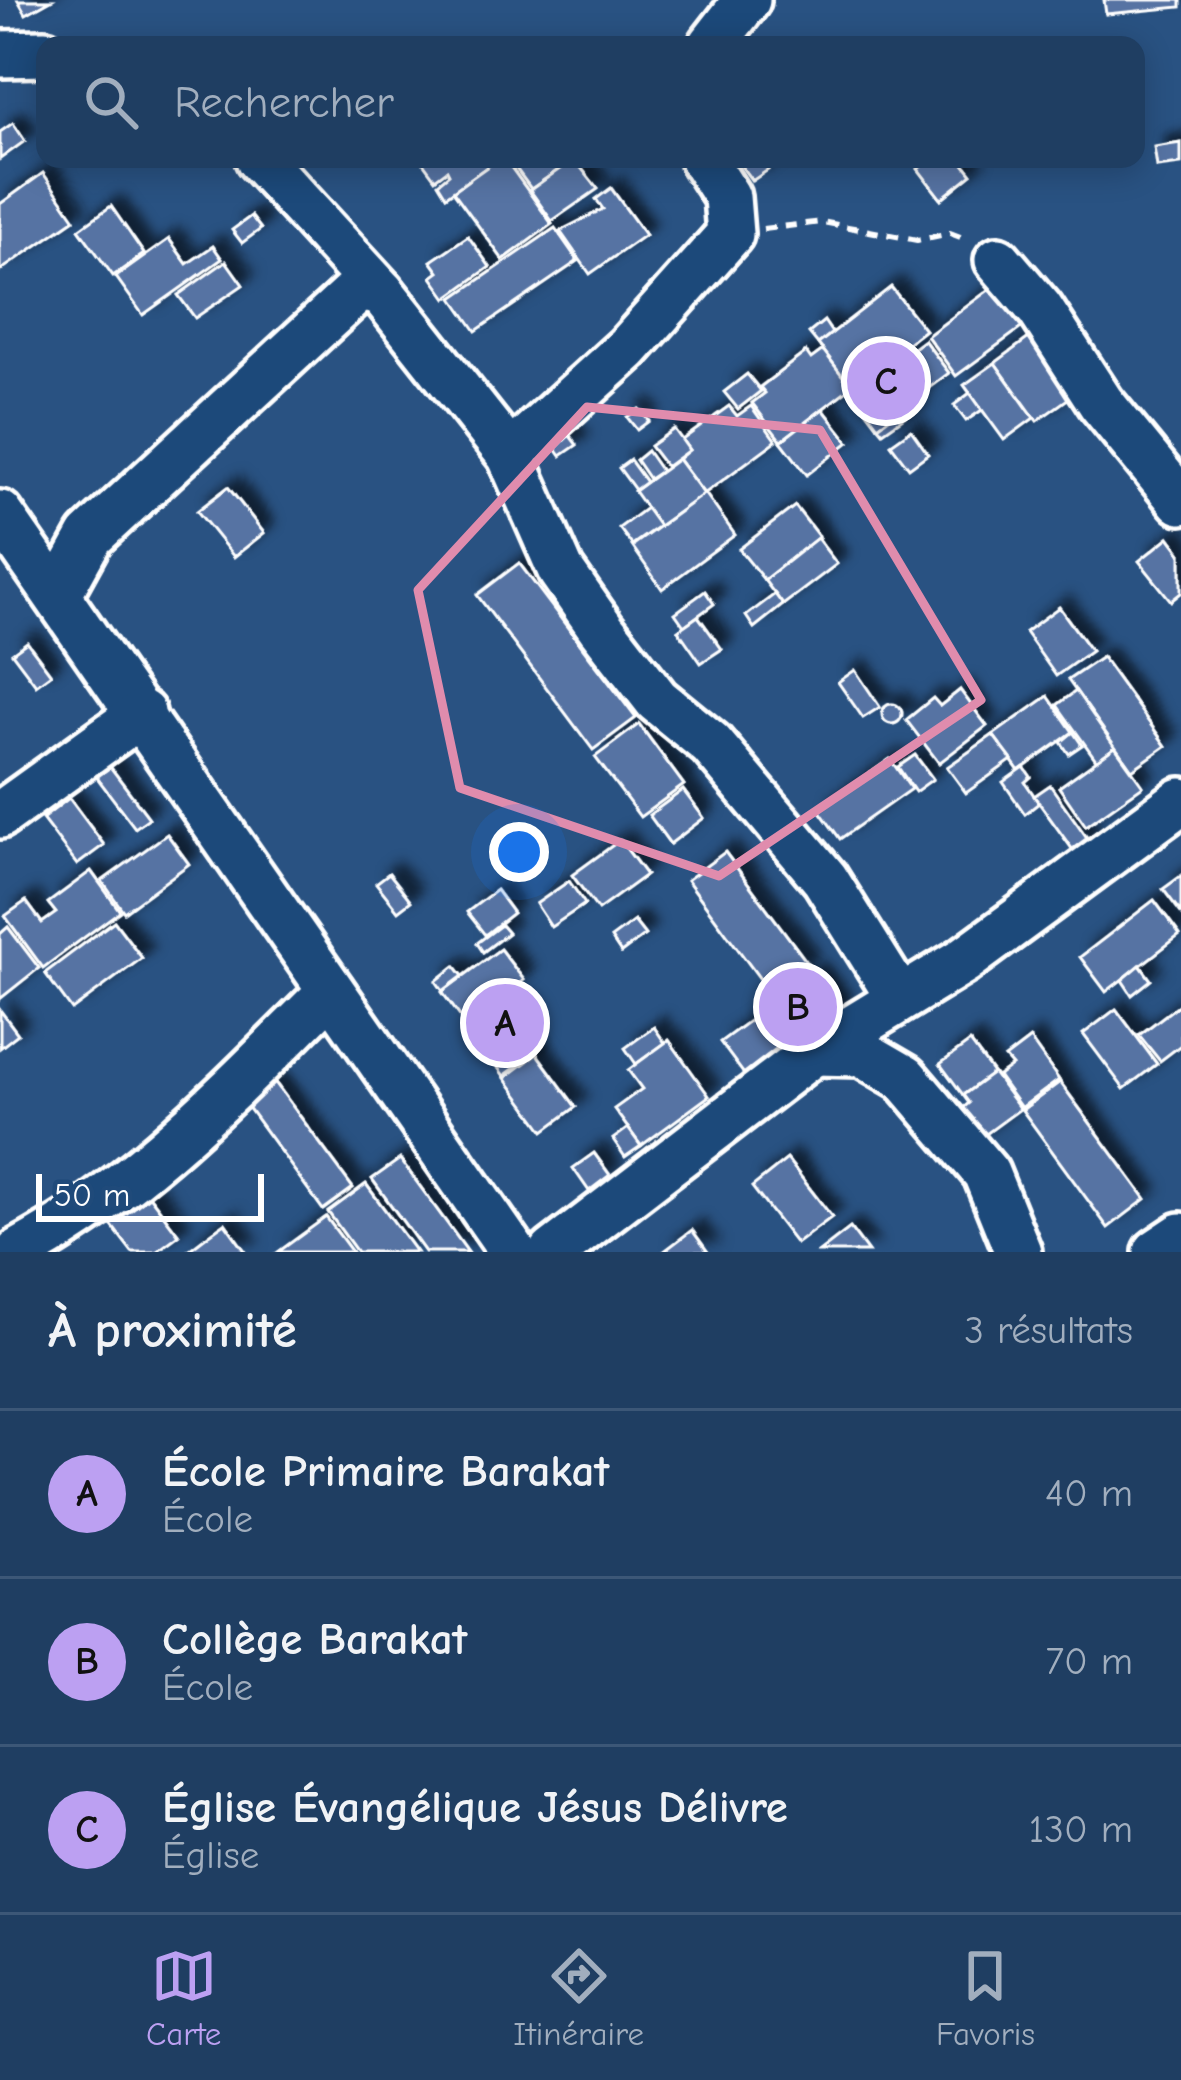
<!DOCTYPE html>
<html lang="fr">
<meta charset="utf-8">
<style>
:root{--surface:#1f3e62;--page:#274568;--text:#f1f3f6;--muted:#a1aebe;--line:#3c5777;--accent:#bca0f2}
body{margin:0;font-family:"Comic Neue",sans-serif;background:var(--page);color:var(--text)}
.scale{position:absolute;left:36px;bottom:30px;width:228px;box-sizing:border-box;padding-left:12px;border:6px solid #fff;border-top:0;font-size:33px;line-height:42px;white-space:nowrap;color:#fff;-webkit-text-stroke:9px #1f4a7a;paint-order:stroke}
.you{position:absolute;left:519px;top:852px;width:42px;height:42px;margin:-30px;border:9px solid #fff;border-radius:50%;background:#1a73e8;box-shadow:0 0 0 18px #1a73e833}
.badge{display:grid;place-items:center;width:78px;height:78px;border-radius:50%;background:var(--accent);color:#111;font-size:39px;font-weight:700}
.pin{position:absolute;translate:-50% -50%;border:6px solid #fff;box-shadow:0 3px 12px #0006}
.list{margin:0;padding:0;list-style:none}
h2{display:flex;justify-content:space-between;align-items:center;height:156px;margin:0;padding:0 48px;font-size:51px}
h2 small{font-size:39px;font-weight:400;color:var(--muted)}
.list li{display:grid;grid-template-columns:78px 1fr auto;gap:36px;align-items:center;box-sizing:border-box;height:168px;padding:0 48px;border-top:3px solid var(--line)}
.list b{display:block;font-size:45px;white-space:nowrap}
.list p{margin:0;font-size:39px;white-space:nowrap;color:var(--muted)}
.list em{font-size:39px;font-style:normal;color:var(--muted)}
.icon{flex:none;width:66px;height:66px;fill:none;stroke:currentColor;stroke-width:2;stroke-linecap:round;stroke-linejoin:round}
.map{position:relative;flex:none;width:1181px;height:1252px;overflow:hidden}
.search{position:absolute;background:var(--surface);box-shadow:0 6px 30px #0003;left:36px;right:36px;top:36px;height:132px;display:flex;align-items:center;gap:30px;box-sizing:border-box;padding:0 42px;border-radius:24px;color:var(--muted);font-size:45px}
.sheet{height:660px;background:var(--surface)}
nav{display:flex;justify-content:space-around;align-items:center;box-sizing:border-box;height:168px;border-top:3px solid var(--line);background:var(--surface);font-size:33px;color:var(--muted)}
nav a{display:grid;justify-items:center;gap:6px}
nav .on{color:var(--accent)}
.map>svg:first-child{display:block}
</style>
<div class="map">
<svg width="1181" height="1252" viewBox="0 0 1181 1252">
<defs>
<filter id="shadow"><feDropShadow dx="11" dy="-11" stdDeviation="6" flood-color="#0009"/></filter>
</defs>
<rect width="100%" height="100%" fill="#295282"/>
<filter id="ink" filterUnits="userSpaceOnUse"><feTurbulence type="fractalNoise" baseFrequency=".00833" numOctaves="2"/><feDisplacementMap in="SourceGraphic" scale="24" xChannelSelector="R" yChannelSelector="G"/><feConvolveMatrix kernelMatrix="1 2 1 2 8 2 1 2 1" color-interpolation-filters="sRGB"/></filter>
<g filter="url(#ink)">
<g fill="#5673a3" stroke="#fff" stroke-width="3" filter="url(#shadow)">
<path d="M 18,0 L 51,0 L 26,14 Z"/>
<path d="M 1104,0 L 1181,0 L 1181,7 L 1106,14 Z"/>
<path d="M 13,123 L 25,141 L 0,159 L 0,132 Z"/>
<path d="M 1181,143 L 1181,164 L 1157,167 L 1154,147 Z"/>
<path d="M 498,159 L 446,196 L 438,183 L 449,174 L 447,170 L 435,179 L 421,160 Z"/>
<path d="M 498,159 L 505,159 L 552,224 L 503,260 L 453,191 Z"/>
<path d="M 509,159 L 574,159 L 531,189 Z"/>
<path d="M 574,159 L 598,189 L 552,221 L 530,190 Z"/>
<path d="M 736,159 L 760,159 L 768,170 L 752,181 Z"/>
<path d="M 930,159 L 960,159 L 972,174 L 941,199 L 918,169 Z"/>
<path d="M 43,173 L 75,219 L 0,271 L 0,204 Z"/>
<path d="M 611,188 L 645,235 L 590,274 L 560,231 L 603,209 L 596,199 Z"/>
<path d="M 111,206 L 144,254 L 113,276 L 79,229 Z"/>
<path d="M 251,216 L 261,229 L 242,243 L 232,230 Z"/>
<path d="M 555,228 L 578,261 L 476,331 L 453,298 Z"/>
<path d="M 468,236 L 490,267 L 447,298 L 432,277 L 439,272 L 431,261 Z"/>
<path d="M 169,239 L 187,264 L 213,246 L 222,259 L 143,315 L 116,277 Z"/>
<path d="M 226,261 L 243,285 L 195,318 L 178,295 Z"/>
<path d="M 998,283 L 1028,323 L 956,376 L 927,336 Z"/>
<path d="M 891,287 L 925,330 L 851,387 L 818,344 Z"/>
<path d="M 824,321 L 832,333 L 818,344 L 809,333 Z"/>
<path d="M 1030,337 L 1072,396 L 1037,421 L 995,363 Z"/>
<path d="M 924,340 L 949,373 L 878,426 L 853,393 Z"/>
<path d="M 823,350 L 851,387 L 781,441 L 752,403 L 765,393 L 760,387 L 806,352 L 811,359 Z"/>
<path d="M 995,363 L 1034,418 L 1004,440 L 964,385 Z"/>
<path d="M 747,374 L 761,391 L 738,409 L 724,392 Z"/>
<path d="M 970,393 L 982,410 L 966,421 L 954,405 Z"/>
<path d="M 908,404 L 913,411 L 883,432 L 878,426 Z"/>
<path d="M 729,406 L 737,416 L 751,406 L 776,441 L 704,494 L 678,459 L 689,450 L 682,440 Z"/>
<path d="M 639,409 L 649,421 L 637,430 L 627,417 Z"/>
<path d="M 823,409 L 849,442 L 807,475 L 781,441 Z"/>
<path d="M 564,428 L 577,445 L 561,456 L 549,439 Z"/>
<path d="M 674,429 L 689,450 L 666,467 L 650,446 Z"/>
<path d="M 911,430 L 928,454 L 909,468 L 891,444 Z"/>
<path d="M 647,451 L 661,471 L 649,479 L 636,460 Z"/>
<path d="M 678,459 L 704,494 L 659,526 L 634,491 Z"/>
<path d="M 630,460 L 646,482 L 635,490 L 619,468 Z"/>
<path d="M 228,487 L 264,533 L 234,557 L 197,511 Z"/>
<path d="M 705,493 L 735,535 L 662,589 L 632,546 Z"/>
<path d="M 795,506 L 819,537 L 764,580 L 739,549 Z"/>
<path d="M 646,508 L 659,526 L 632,545 L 619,528 Z"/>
<path d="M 1169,537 L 1181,553 L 1181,593 L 1171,601 L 1139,561 Z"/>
<path d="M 817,538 L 837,564 L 783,605 L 764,580 Z"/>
<path d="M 519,563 L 636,718 L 593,750 L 477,595 Z"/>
<path d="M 705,591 L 714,604 L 684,626 L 675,613 Z"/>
<path d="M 775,594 L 783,605 L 754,628 L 746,616 Z"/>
<path d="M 1059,607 L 1091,651 L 1056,676 L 1025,632 Z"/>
<path d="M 698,616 L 722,649 L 701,663 L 678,630 Z"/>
<path d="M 27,642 L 51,674 L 36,685 L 12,653 Z"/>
<path d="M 1102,657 L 1166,746 L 1132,770 L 1068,680 Z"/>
<path d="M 855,670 L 880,707 L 863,718 L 838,682 Z"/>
<path d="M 960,690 L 987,726 L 939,763 L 906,720 L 933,698 L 940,706 Z"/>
<path d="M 1076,691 L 1115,747 L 1097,761 L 1057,705 Z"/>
<path d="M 1048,696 L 1073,732 L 1019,771 L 993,735 Z"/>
<circle cx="892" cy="714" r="10"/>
<path d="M 639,724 L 684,785 L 640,817 L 595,757 Z"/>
<path d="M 1073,732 L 1082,745 L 1069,754 L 1061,742 Z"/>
<path d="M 993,735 L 1012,760 L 966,793 L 947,767 Z"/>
<path d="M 1115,747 L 1143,786 L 1086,826 L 1059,787 Z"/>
<path d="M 915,755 L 933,779 L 915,792 L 898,767 Z"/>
<path d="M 102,756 L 149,818 L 135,828 L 89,767 Z"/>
<path d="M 890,759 L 911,789 L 840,839 L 819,810 Z"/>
<path d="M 1024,767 L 1031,777 L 1025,782 L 1039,803 L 1025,814 L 1003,782 Z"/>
<path d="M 1050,785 L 1090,842 L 1075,853 L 1034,796 Z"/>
<path d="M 683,790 L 704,818 L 670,844 L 649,815 Z"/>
<path d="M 69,798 L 104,845 L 77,865 L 42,819 Z"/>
<path d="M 167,834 L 189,864 L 124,912 L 102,881 Z"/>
<path d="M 620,840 L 646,875 L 598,910 L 572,875 Z"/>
<path d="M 725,852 L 809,965 L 771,994 L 687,880 Z"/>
<path d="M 91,871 L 120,911 L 43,968 L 5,916 L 26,901 L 42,923 L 56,913 L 48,903 Z"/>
<path d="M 389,873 L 411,901 L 398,911 L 376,883 Z"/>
<path d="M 1181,876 L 1181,913 L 1163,889 Z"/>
<path d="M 569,881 L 585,904 L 551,927 L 536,904 Z"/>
<path d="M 496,890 L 513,913 L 485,935 L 467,912 Z"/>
<path d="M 1154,900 L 1180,935 L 1106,992 L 1080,957 Z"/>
<path d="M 114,921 L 142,958 L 72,1010 L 45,973 Z"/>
<path d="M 634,921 L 645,935 L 621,953 L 611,938 Z"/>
<path d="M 501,925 L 508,933 L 483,952 L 477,943 Z"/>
<path d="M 8,927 L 39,968 L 0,999 L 0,934 Z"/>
<path d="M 500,949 L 524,980 L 497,1000 L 536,1052 L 504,1076 L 442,992 Z"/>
<path d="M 1140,965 L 1151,980 L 1132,995 L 1122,980 Z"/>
<path d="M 455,966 L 463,976 L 443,991 L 436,981 Z"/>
<path d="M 815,973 L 843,1011 L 749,1081 L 720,1042 Z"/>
<path d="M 1181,1003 L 1181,1045 L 1160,1061 L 1139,1035 Z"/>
<path d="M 1116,1009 L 1157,1064 L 1124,1089 L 1083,1034 Z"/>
<path d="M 0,1010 L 18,1034 L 0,1048 Z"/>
<path d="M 654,1027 L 665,1043 L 636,1064 L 625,1048 Z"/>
<path d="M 1030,1039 L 1059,1080 L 1021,1108 L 998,1076 L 1012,1066 L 1005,1058 Z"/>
<path d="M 669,1040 L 709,1096 L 641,1146 L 614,1109 L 642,1089 L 628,1070 Z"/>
<path d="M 970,1042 L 993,1073 L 963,1095 L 940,1064 Z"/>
<path d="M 537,1054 L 576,1107 L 544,1131 L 505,1078 Z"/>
<path d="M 993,1073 L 1020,1109 L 971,1145 L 959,1129 L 971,1120 L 963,1108 L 969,1103 L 963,1095 Z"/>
<path d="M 274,1081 L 353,1188 L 323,1210 L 245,1103 Z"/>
<path d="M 1060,1082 L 1146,1199 L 1108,1228 L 1022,1110 Z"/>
<path d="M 628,1128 L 641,1146 L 625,1157 L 613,1139 Z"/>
<path d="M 594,1153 L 610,1175 L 589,1191 L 573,1168 Z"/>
<path d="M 400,1159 L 468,1252 L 425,1252 L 372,1179 Z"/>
<path d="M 787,1159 L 832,1217 L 796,1244 L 752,1187 Z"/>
<path d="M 366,1184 L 416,1252 L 357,1252 L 328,1212 Z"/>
<path d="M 148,1194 L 179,1235 L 156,1252 L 132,1252 L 109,1222 Z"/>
<path d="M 326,1217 L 352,1252 L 278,1252 Z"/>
<path d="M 225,1223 L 246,1252 L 186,1252 L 211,1233 Z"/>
<path d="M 850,1228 L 868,1252 L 819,1252 Z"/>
<path d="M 692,1230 L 708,1252 L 663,1252 Z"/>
</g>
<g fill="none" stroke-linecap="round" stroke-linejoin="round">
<g stroke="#fff" stroke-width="54">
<g id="minor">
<path d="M 712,45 L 747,0"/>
<path d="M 0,54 L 45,53"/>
<path d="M 259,159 L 382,293"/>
<path d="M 998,260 L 1040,309 L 1101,403 L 1181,501"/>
<path d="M 510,455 L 628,348 L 730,234 L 727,197 L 703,159"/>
<path d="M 0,514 L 513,1252"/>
<path d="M 58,595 L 90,537 L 360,288 L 382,293 L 510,455 L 561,571 L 601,628 L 657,700 L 711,744 L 825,879 L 898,996"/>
<path d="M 0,815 L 142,713"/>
<path d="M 814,1052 L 862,1053 L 905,1078 L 986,1173 L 1018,1252"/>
<path d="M 19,1252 C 141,1187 233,1087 331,991"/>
<path d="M 553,1252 L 814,1052 L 963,961 L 1181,801"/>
<path d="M 1157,1252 L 1181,1236"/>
</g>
</g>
<path stroke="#fff" stroke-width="6" stroke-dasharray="12 9" stroke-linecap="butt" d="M 763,229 L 822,222 L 917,240 L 950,233 L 968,240"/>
<use href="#minor" stroke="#1f4a7a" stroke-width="45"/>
</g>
</g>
<path fill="none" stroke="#e08cad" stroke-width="9" stroke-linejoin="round" d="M 587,407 L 820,430 L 981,700 L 719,876 L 460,788 L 418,590 Z"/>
</svg>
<div class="scale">50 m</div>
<div class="you"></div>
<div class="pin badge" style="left:505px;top:1023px">A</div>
<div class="pin badge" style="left:798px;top:1007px">B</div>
<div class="pin badge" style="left:886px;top:381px">C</div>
<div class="search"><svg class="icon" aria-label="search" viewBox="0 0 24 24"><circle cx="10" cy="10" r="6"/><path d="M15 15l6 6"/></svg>Rechercher</div>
</div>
<section class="sheet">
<h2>À proximité<small>3 résultats</small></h2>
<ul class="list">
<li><span class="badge">A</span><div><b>École Primaire Barakat</b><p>École</p></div><em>40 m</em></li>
<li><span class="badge">B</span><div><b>Collège Barakat</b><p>École</p></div><em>70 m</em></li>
<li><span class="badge">C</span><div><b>Église Évangélique Jésus Délivre</b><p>Église</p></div><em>130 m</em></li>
</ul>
</section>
<nav>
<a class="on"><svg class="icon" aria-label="map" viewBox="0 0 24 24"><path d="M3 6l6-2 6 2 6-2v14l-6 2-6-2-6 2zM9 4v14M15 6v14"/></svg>Carte</a>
<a><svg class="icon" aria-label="directions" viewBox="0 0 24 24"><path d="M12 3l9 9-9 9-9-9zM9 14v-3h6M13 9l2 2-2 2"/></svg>Itinéraire</a>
<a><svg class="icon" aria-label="saved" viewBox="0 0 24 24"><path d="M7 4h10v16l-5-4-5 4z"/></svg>Favoris</a>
</nav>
